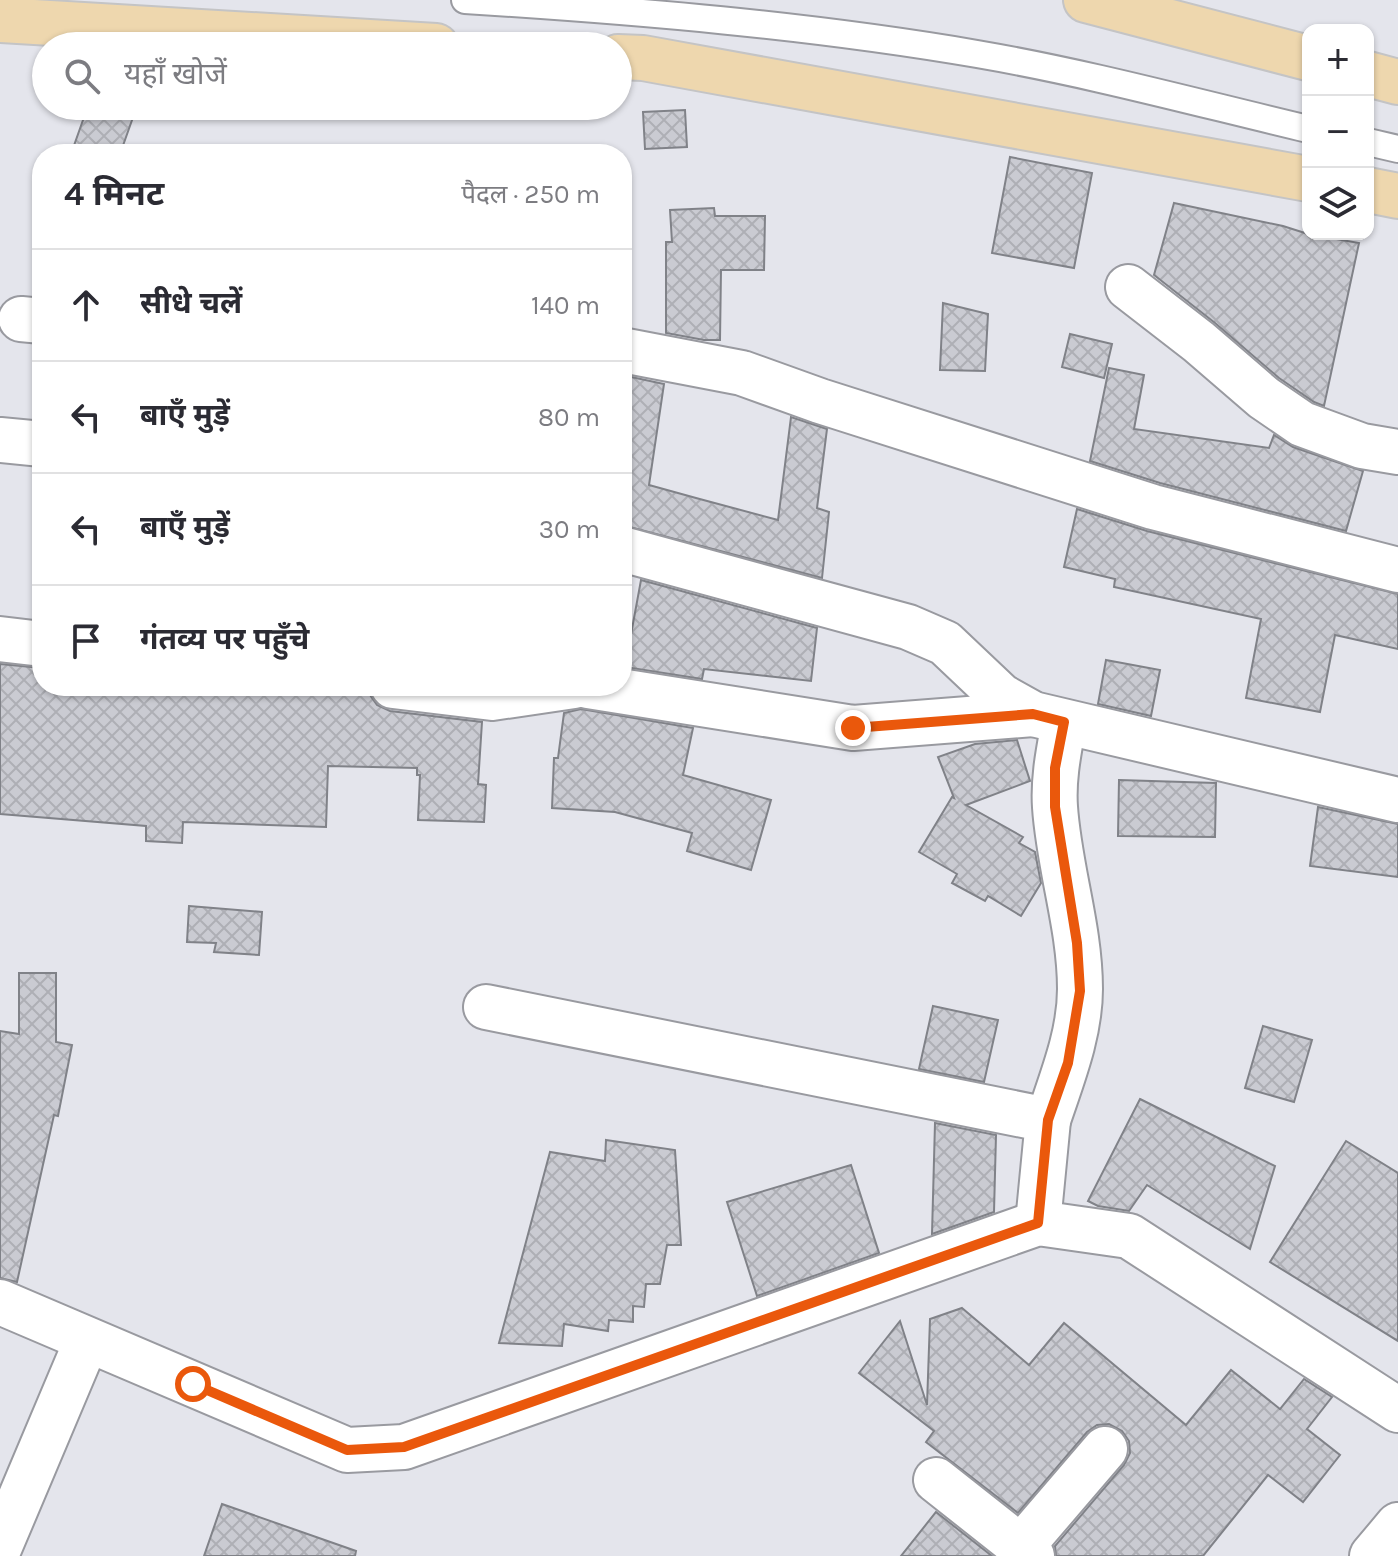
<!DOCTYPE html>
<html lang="hi">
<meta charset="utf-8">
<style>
:root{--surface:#fff;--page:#f7f7f7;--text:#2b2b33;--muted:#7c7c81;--line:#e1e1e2}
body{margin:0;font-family:Karla,"Noto Sans Devanagari",sans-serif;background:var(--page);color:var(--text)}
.controls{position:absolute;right:24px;top:24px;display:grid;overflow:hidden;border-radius:16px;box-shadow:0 2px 6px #0004}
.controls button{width:72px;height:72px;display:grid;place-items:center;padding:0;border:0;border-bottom:2px solid var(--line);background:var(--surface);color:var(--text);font:40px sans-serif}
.stop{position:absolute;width:24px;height:24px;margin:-18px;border:6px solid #ea580c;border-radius:50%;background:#fff}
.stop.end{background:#ea580c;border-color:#fff;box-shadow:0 2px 8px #0008}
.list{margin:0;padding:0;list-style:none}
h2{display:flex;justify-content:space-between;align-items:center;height:104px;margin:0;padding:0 32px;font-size:34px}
h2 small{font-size:26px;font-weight:400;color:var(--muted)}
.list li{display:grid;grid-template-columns:52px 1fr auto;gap:24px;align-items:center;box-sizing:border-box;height:112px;padding:0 32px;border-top:2px solid var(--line)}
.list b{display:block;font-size:30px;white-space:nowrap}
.list em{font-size:26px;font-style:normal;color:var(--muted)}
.icon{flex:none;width:44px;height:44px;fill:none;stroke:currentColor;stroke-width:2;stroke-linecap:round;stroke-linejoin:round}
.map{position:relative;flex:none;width:1398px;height:1556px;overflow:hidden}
.search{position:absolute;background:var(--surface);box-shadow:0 2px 6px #0004;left:32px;top:32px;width:600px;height:88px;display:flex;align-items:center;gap:20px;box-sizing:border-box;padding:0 28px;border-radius:44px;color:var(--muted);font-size:30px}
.panel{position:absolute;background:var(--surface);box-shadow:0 2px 6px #0004;left:32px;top:144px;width:600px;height:552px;border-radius:32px}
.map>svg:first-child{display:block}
</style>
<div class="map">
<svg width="1398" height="1556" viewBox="0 0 1398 1556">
<defs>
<pattern id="building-cross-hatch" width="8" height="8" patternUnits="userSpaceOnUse" patternTransform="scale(2)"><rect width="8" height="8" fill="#cacbd2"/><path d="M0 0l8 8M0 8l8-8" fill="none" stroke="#aeafb5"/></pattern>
</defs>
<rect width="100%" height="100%" fill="#e4e5ec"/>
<g fill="url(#building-cross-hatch)" stroke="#808288" stroke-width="2">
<path d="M 88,106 L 137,106 L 120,154 L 71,154 Z"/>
<path d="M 685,110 L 687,147 L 645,149 L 643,112 Z"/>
<path d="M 1010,157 L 1092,173 L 1074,268 L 992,253 Z"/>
<path d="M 1174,203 L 1283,226 L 1308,234 L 1359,243 L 1324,406 L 1314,402 L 1279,378 L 1215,323 L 1154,275 Z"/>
<path d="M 714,208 L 715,216 L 765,216 L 764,270 L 721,270 L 720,340 L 704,340 L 666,333 L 666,242 L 672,242 L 670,210 Z"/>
<path d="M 943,303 L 988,314 L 985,371 L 940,370 Z"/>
<path d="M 1070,334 L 1112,344 L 1104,378 L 1062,367 Z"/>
<path d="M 1109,368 L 1144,375 L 1134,429 L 1269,448 L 1274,435 L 1293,447 L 1363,471 L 1346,531 L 1160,483 L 1090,461 Z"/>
<path d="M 622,375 L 664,384 L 649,485 L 696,498 L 778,520 L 791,417 L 827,429 L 817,508 L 829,512 L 822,578 L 622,525 Z"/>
<path d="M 1077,509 L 1147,531 L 1398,594 L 1398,649 L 1335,635 L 1320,712 L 1246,698 L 1261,619 L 1114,587 L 1115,579 L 1064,567 Z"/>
<path d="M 641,580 L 817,628 L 811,681 L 704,669 L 702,679 L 625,667 Z"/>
<path d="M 1106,660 L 1160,670 L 1151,716 L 1098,704 Z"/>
<path d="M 0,664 L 42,668 L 42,686 L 280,686 L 370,695 L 377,705 L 390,711 L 482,722 L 478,784 L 486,785 L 484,822 L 418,820 L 420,775 L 417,775 L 417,768 L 328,766 L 326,827 L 183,822 L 182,843 L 146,841 L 146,826 L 0,814 Z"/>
<path d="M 581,709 L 693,728 L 683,775 L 771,800 L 751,870 L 687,851 L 692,833 L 615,812 L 552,808 L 554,758 L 558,758 L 564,713 Z"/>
<path d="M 1017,740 L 1030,781 L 966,805 L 1023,837 L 1019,843 L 1035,852 L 1041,883 L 1021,916 L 988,896 L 985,901 L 952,883 L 957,874 L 919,852 L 952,797 L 954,798 L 938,757 L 975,744 Z"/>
<path d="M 1119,780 L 1216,783 L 1215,837 L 1118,836 Z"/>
<path d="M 1318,807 L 1398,824 L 1398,877 L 1310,866 Z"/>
<path d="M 189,906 L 262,912 L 259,955 L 214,952 L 216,943 L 187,942 Z"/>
<path d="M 19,973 L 56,973 L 56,1042 L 72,1045 L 58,1116 L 54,1115 L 17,1282 L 0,1278 L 0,1031 L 19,1034 Z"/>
<path d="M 933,1006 L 998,1020 L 984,1082 L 919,1069 Z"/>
<path d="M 1263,1026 L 1312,1040 L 1294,1102 L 1245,1088 Z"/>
<path d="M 1140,1099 L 1275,1166 L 1250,1249 L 1147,1185 L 1129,1211 L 1098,1206 L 1088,1201 Z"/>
<path d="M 935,1123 L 996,1135 L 994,1212 L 932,1234 Z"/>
<path d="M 606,1140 L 675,1150 L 681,1245 L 667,1245 L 660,1284 L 646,1284 L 644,1307 L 633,1306 L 633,1322 L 609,1320 L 608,1331 L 564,1324 L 562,1346 L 499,1343 L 550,1152 L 605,1161 Z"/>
<path d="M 1346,1141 L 1398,1173 L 1398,1341 L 1270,1262 Z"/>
<path d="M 851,1165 L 879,1253 L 757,1296 L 727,1202 Z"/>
<path d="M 962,1308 L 1029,1365 L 1064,1323 L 1186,1425 L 1231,1370 L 1280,1409 L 1304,1379 L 1332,1397 L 1307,1429 L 1340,1455 L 1303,1502 L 1268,1475 L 1203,1556 L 1056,1556 L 1055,1546 L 1124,1465 L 1130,1453 L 1129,1441 L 1122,1431 L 1109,1424 L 1097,1425 L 1087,1432 L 1018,1513 L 926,1442 L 934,1431 L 859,1373 L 900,1321 L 927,1405 L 930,1319 Z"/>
<path d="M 222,1504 L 356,1551 L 355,1556 L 204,1556 Z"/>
<path d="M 936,1512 L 992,1556 L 901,1556 Z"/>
</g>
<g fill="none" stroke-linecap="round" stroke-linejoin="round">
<g stroke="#999aa0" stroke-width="30">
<g id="service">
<path d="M 465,0 C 637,11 807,25 977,54 C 1088,73 1198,103 1308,129"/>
<path d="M 1368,142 L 1398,149"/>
</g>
</g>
<g stroke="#999aa0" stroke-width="48">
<g id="minor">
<path d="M 1128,287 L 1199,342 L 1264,398 L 1302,424 L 1362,446 L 1398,452"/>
<path d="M 21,319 L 42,321"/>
<path d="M 622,350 L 742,373 L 820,401 L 1153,507 L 1398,570"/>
<path d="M 0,440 L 42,444"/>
<path d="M 622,549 L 908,627 L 945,643 L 1001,696 L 1033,714 L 1398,800"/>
<path d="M 0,639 L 42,644"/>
<path d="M 393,686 L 492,698 L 574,686"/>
<path d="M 588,686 L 853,728 L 1033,714"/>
<path d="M 486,1007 L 1048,1120 L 1038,1223"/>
<path d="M 1048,1120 C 1062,1078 1080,1034 1080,989 C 1080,927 1059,868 1055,807 C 1053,778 1059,750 1064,722"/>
<path d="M 0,1302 L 347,1450 L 404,1447 L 1038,1223 L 1129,1236 L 1398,1410"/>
<path d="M 936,1480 L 1032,1556"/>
<path d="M 0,1546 L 87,1340"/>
<path d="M 1021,1547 L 1105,1449"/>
</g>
</g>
<g stroke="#999aa0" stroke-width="48">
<path id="tertiary" d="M 1372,1556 L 1398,1525"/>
</g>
<g stroke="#c4c4c5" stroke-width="48">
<g id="primary">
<path d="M 1086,0 L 1308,58"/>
<path d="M 0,20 L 436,46"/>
<path d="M 618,57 L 643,58 L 1308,179"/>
<path d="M 1368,74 L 1398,82"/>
<path d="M 1368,190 L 1398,196"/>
</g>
</g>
<use href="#service" stroke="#fff" stroke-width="26"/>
<use href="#minor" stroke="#fff" stroke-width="44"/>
<use href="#tertiary" stroke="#fff" stroke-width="44"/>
<use href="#primary" stroke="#eed7ae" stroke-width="44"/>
</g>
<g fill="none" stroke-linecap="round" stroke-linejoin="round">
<path stroke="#ea580c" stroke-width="10" d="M 193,1384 L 347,1450 L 404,1447 L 1038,1223 L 1048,1120 L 1068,1063 L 1080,991 L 1077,943 L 1055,807 L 1055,768 L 1064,722 L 1033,714 L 853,728"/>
</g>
</svg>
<div class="controls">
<button>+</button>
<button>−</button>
<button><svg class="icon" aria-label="layers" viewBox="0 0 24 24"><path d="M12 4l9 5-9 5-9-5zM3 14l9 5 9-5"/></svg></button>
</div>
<div class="stop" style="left:193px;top:1384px"></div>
<div class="stop end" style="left:853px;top:728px"></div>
<div class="search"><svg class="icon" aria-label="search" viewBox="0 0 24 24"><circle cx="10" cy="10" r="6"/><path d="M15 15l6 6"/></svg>यहाँ खोजें</div>
<section class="panel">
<h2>4 मिनट<small>पैदल · 250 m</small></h2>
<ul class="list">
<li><svg class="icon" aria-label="ahead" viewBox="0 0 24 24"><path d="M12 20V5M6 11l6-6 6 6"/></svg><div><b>सीधे चलें</b></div><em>140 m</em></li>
<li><svg class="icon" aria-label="left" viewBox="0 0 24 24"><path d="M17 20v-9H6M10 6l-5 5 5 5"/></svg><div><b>बाएँ मुड़ें</b></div><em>80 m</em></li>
<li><svg class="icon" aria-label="left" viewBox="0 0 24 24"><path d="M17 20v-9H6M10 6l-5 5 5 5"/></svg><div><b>बाएँ मुड़ें</b></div><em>30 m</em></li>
<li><svg class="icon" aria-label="arrive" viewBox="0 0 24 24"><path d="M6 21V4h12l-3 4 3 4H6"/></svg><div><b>गंतव्य पर पहुँचे</b></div></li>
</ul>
</section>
</div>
